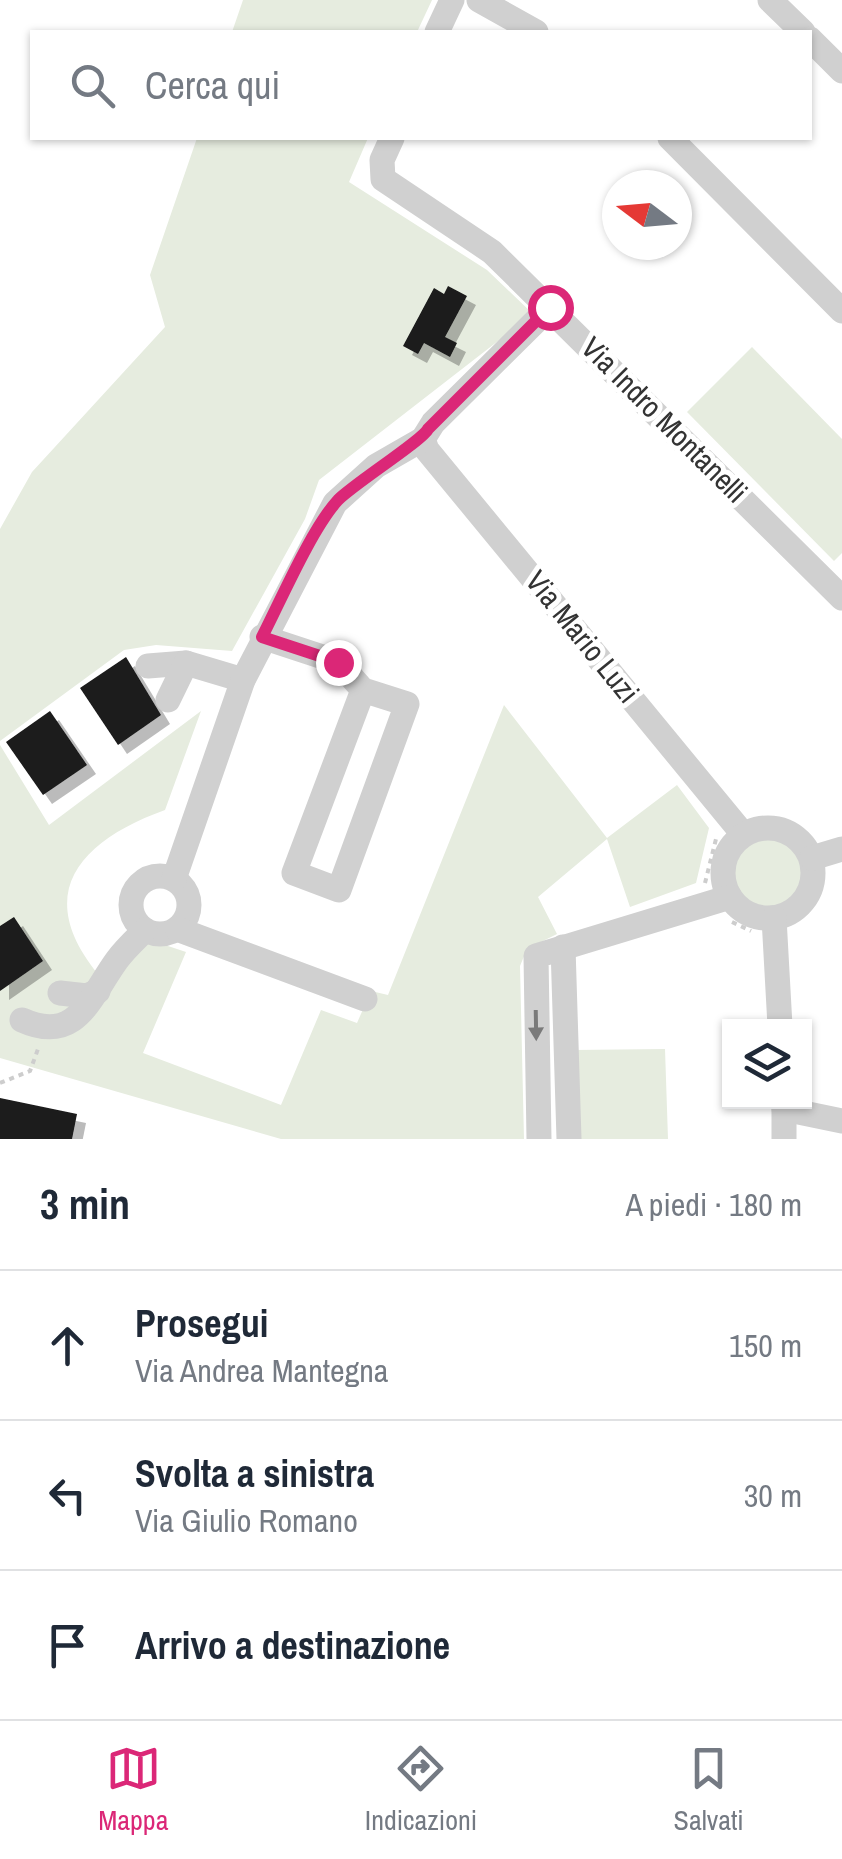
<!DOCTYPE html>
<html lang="it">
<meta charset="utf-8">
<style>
:root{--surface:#fff;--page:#f2f2f3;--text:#1f2937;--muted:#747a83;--line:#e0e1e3;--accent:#db2777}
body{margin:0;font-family:"Archivo Narrow",sans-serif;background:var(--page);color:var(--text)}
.controls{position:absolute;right:30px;bottom:30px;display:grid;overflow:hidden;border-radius:0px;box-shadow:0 2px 8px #0004}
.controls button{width:90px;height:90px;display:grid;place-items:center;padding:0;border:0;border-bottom:2px solid var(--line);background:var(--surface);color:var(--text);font:50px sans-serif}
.compass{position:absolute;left:602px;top:170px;width:90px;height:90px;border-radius:50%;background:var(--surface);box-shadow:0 2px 8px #0004;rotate:286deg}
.stop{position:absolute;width:30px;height:30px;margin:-22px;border:8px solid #db2777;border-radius:50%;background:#fff}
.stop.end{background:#db2777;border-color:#fff;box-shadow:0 2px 10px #0008}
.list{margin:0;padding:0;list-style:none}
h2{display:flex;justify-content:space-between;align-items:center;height:130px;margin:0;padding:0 40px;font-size:42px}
h2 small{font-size:32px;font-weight:400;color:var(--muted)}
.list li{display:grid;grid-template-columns:65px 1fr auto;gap:30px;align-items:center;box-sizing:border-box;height:150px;padding:0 40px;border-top:2px solid var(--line)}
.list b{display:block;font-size:38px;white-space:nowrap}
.list p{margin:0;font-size:32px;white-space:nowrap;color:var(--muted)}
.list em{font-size:32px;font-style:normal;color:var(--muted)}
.icon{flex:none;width:55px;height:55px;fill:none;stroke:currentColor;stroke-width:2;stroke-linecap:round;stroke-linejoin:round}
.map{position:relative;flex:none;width:842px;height:1139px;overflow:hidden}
.search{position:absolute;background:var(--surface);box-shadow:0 2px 8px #0004;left:30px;right:30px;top:30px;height:110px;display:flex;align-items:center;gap:25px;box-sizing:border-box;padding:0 35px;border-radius:0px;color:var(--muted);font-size:38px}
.sheet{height:580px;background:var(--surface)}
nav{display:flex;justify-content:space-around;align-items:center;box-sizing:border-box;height:140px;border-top:2px solid var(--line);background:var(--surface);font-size:28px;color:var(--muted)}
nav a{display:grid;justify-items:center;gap:5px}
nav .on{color:var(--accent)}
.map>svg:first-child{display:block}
</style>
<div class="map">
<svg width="842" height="1139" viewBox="0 0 842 1139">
<defs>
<filter id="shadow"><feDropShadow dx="9" dy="9" stdDeviation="0" flood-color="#0004"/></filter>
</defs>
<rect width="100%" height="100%" fill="#fff"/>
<g fill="#e6ecdf">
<path d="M 243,0 L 432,0 L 417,32 L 232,32 Z"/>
<path d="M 197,138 L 368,138 L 349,182 L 487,270 L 533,314 L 319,480 L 305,519 L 232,651 L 156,645 L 124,650 L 0,741 L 0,529 L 32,472 L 165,327 L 150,275 Z"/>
<path d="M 752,347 L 842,439 L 842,553 L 834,561 L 687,412 Z"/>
<path d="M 504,705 L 607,838 L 677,785 L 709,828 L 696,883 L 630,907 L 607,839 L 538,897 L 557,934 L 527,949 L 520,966 L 524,1139 L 281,1139 L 0,1058 L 0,745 L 49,825 L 201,711 L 165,810 C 82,840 31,892 98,974 L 129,933 L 186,952 L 143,1053 L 281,1105 L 321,1010 L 357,1023 L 371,991 L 388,995 Z"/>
<circle cx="768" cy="870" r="38"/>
<path d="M 665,1049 L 668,1139 L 575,1139 L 573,1050 Z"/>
</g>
<g fill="#1a1a1a" filter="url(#shadow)">
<path d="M 448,286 L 467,296 L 445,337 L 457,343 L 450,357 L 424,343 L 418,354 L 403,346 L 434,288 L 444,294 Z"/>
<path d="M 126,657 L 161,715 L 118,745 L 80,688 Z"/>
<path d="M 50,711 L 87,765 L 43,795 L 6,742 Z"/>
<path d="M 14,917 L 43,961 L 0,991 L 0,926 Z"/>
<path d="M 0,1098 L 77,1114 L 72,1139 L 0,1139 Z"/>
</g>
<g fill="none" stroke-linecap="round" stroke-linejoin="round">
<g stroke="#cdcdcd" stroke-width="4" stroke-dasharray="5 5" stroke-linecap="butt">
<path d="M 705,883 L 716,839"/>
<path d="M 732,922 L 751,931"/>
<path d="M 0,1083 L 30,1071 L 38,1049"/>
</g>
<g stroke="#d0d0d0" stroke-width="25">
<path d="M 479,0 L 536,32"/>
<path d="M 770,0 L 803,32"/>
<path d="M 437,32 L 452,0"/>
<path d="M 810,39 L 842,71"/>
<path d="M 392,138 L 382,160 L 383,179 L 492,252 L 842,598"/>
<path d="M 670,138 L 842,311"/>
<path d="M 423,439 L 427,450 L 743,834"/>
<path d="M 262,637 L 338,662 L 363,690 L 407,704 L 339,890 L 294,873 L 363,690"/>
<path d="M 148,666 L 186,663 L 243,680"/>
<path d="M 168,700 L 186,663"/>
<circle cx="768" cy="873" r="45"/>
<path d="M 812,858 L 842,849"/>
<circle cx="160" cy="905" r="29"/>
<path d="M 174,879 L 243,680 L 335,503 L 376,466 L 423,439 L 433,423 L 550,307"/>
<path d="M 774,918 L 780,1026"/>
<path d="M 177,929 L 365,999"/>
<path d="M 563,947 L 569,1139"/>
<path d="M 60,993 L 87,996 L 98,991"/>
<path d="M 22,1020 C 77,1045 90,997 117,960 C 125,949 136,939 145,930"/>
<path d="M 784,1102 L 784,1139"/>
<path d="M 784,1109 L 842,1121"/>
<path d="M 539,1139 L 536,956 L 730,897"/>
</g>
</g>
<defs><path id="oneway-solid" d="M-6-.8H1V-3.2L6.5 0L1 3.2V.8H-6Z" transform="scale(2.5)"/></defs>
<use fill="#7a7a7a" href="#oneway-solid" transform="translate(536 1025) rotate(89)"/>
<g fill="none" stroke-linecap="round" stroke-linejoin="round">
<path stroke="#db2777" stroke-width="12" d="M 338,662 L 262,637 C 281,600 312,528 338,500 C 355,483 423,440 428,429 L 550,307"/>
</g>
<g text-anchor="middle" stroke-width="10" stroke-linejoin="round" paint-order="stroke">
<g font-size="30" fill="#333" stroke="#fff">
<text transform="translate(664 420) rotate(45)" y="10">Via Indro Montanelli</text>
<text transform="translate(582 637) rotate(51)" y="10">Via Mario Luzi</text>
</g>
</g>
</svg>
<div class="controls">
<button><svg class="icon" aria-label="layers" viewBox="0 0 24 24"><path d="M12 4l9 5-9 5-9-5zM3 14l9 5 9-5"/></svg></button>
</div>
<svg class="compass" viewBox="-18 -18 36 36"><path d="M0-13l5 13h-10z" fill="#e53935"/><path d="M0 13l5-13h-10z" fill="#747a83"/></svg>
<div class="stop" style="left:550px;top:307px"></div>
<div class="stop end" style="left:338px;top:662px"></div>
<div class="search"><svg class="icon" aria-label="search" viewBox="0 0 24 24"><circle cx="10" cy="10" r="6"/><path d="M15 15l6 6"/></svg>Cerca qui</div>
</div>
<section class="sheet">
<h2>3 min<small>A piedi · 180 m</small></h2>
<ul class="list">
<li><svg class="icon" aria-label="ahead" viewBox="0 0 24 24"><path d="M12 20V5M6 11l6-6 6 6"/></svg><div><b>Prosegui</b><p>Via Andrea Mantegna</p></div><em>150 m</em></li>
<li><svg class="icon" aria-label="left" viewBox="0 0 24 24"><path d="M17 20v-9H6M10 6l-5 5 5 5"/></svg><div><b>Svolta a sinistra</b><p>Via Giulio Romano</p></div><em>30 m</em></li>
<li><svg class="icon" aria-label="arrive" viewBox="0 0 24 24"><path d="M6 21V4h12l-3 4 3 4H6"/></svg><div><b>Arrivo a destinazione</b></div></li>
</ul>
</section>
<nav>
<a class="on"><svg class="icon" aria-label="map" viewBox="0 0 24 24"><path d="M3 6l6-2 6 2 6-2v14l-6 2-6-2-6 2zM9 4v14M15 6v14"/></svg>Mappa</a>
<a><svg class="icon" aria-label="directions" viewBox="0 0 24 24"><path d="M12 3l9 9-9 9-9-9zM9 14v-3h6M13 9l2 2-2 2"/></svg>Indicazioni</a>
<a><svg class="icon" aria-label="saved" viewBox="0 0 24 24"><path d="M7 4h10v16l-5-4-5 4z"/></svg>Salvati</a>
</nav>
